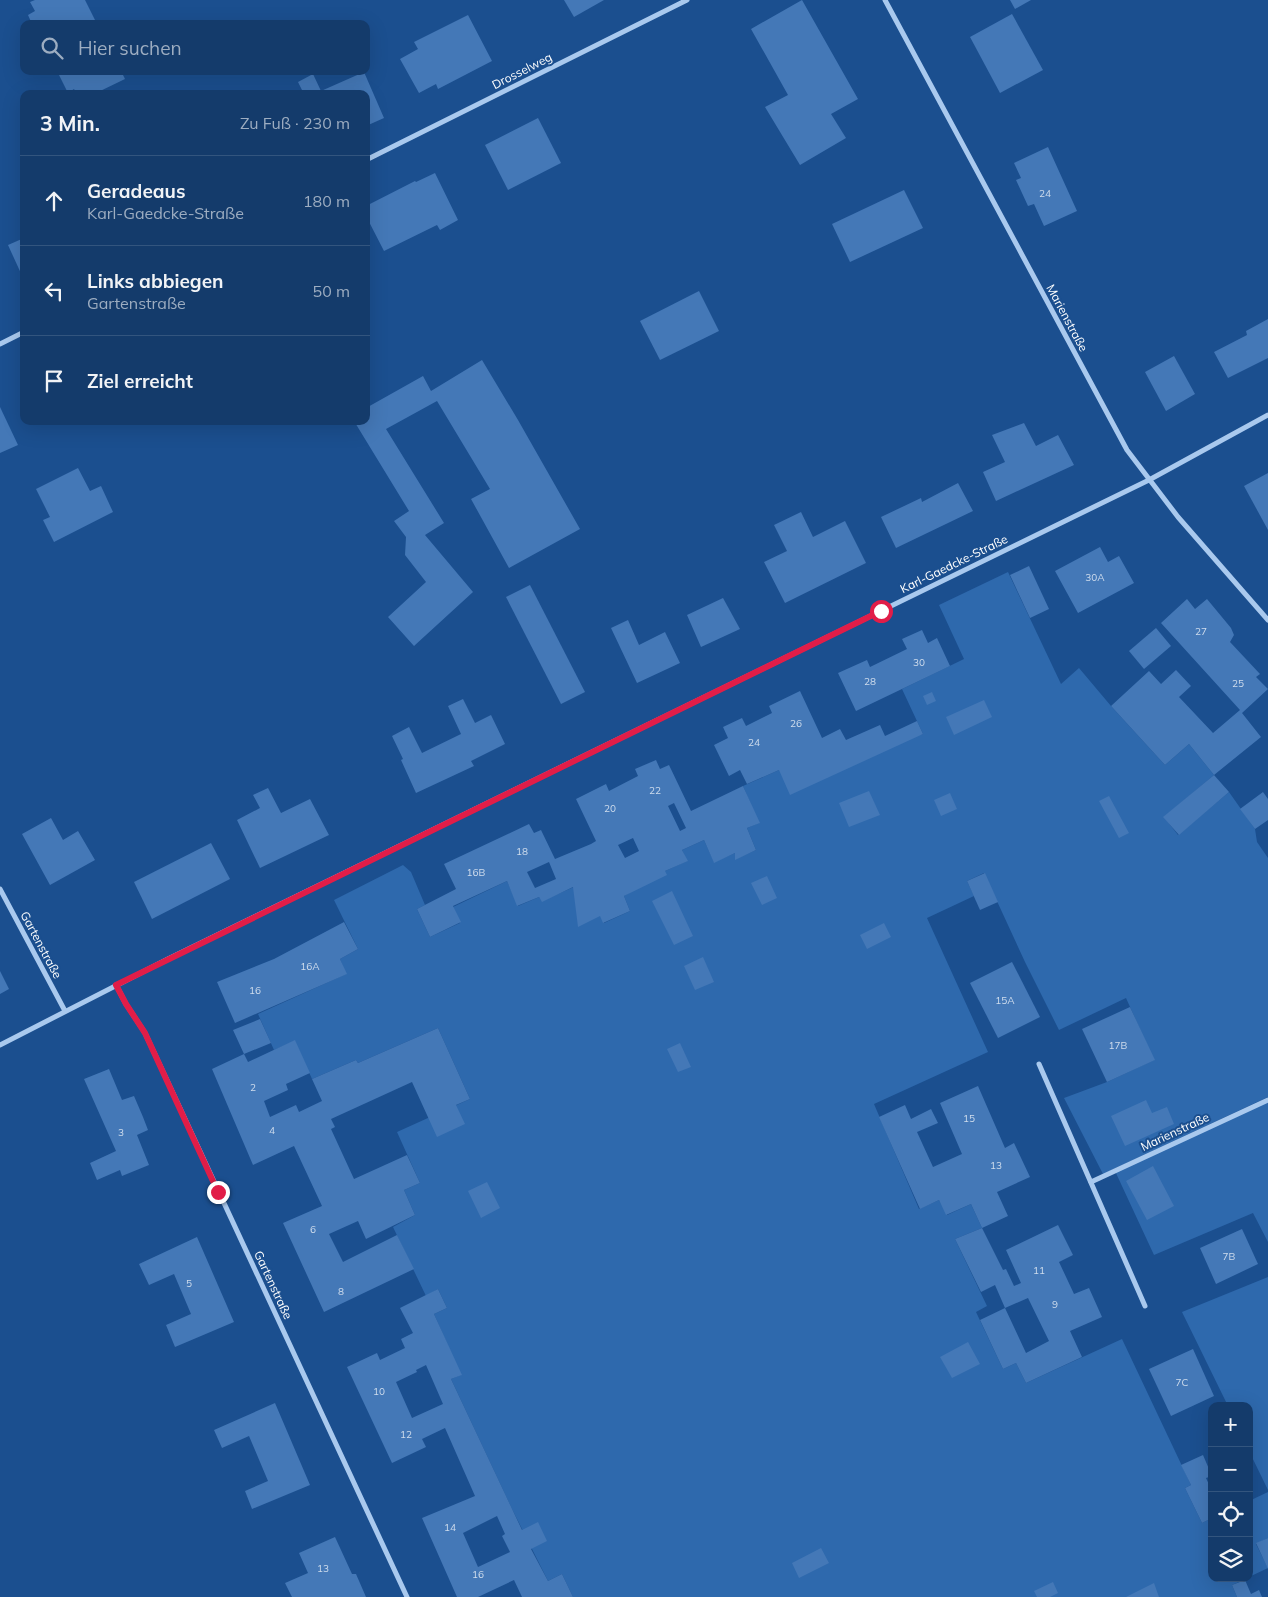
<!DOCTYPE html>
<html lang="de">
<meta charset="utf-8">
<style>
:root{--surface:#143b6b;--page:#214673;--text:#f1f3f6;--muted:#9dadc1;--line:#33557e}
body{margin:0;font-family:Mulish,sans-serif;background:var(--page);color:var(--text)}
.controls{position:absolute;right:15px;bottom:15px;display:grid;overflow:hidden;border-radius:10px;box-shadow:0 5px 20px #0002}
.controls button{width:45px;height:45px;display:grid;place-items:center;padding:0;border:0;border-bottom:1px solid var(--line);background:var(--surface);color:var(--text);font:25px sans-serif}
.stop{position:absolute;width:15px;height:15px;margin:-11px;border:4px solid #e11d48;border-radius:50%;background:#fff}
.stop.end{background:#e11d48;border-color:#fff;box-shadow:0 1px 5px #0008}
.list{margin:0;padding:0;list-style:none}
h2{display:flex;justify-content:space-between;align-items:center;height:65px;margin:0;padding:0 20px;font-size:21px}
h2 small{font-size:16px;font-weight:400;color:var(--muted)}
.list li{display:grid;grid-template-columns:32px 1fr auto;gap:15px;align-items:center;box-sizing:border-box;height:90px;padding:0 20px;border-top:1px solid var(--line)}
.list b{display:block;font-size:19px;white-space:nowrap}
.list p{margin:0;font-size:16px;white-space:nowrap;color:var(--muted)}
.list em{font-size:16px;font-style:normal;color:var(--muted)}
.icon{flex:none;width:28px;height:28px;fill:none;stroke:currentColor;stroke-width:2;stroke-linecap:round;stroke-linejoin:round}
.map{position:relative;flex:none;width:1268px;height:1597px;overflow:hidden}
.search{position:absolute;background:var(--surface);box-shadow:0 5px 20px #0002;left:20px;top:20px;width:350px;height:55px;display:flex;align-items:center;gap:12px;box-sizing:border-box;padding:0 18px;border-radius:10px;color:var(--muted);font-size:19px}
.panel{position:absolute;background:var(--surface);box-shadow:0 5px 20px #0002;left:20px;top:90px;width:350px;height:335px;border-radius:10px}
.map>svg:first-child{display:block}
</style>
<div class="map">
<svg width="1268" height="1597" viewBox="0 0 1268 1597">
<rect width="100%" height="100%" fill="#1b4f8f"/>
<g fill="#2e69ad">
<path d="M 1008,572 L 1061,684 L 1079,668 L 1111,706 L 1165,765 L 1189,744 L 1214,775 L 1164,817 L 1178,835 L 1229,792 L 1255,829 L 1257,842 L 1268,858 L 1268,1097 L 1103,1174 L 1064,1098 L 1107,1082 L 1154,1060 L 1126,998 L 1059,1030 L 1025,962 L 984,873 L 967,881 L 974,896 L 927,918 L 988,1052 L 874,1104 L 919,1209 L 939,1200 L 947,1215 L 971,1204 L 982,1228 L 955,1239 L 987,1306 L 976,1312 L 1003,1369 L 1016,1363 L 1026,1383 L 1122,1339 L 1191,1485 L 1185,1488 L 1202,1523 L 1212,1518 L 1212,1578 L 1248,1578 L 1232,1585 L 1237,1597 L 573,1597 L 562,1574 L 548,1581 L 512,1509 L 451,1379 L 461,1375 L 434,1314 L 447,1308 L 438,1289 L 426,1296 L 393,1227 L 415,1215 L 404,1190 L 420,1183 L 397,1132 L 470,1099 L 438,1028 L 358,1063 L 356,1060 L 312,1079 L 295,1041 L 274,1050 L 258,1014 L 346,974 L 340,959 L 358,949 L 334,900 L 403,865 L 411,872 L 425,905 L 417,909 L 430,937 L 460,923 L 453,907 L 507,881 L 518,906 L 539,897 L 542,901 L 585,882 L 604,923 L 630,911 L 624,896 L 665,871 L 687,861 L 682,850 L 704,840 L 714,862 L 735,853 L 735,859 L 756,850 L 747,828 L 759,823 L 743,786 L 779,770 L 923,734 L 902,689 L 964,659 L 939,605 Z"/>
<path d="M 1268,1101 L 1268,1242 L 1253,1213 L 1154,1255 L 1115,1171 Z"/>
<path d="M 1268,1277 L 1268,1490 L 1249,1451 L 1249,1406 L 1228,1406 L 1182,1312 Z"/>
<path d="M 1268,1492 L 1268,1538 L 1256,1544 L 1268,1568 L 1249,1577 L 1249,1501 Z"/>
</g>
<g fill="#4478b7" fill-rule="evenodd">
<path d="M 35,0 L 85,0 L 97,24 L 32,24 L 28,15 L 35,11 L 30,2 Z"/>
<path d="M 564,0 L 604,0 L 574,17 Z"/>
<path d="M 802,0 L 858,99 L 831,114 L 846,138 L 800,165 L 765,107 L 788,95 L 751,29 Z"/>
<path d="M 1010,0 L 1031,0 L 1015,9 Z"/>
<path d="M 1012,14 L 1043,70 L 1000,93 L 970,37 Z"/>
<path d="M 468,15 L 492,61 L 438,89 L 436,84 L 419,93 L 400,59 L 418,49 L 414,42 Z"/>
<path d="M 57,71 L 121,71 L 125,79 L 94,94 L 77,94 L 74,89 L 68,93 Z"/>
<path d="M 364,72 L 384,118 L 366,126 L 366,94 L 304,94 L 298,82 L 313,74 L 321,91 Z"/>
<path d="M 538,118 L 561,163 L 508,190 L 485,145 Z"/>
<path d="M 1048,147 L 1077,211 L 1044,226 L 1034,204 L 1028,206 L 1016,180 L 1021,178 L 1014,163 Z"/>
<path d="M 435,173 L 458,220 L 440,230 L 437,225 L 384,251 L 366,216 L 366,206 L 415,181 L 416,182 Z"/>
<path d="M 904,190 L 923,228 L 850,262 L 832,224 Z"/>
<path d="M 24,238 L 24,280 L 8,245 Z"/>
<path d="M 699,291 L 719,331 L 660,360 L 640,321 Z"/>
<path d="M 1268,319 L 1268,358 L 1228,378 L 1214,352 L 1247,335 L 1246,331 Z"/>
<path d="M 1174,356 L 1195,394 L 1166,411 L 1145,372 Z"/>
<path d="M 482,360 L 518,420 L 580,529 L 509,568 L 471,499 L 490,489 L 437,401 L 386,429 L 444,523 L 425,535 L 473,592 L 414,646 L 388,617 L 426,582 L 405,555 L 406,537 L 394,521 L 409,511 L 354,421 L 366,421 L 366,408 L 423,376 L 431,391 Z"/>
<path d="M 0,407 L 18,445 L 0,453 Z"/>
<path d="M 1024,423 L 1036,446 L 1058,435 L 1074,465 L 996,501 L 983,472 L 1005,462 L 992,435 Z"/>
<path d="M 78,468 L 90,491 L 101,486 L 113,512 L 54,542 L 43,520 L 50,517 L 36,489 Z"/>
<path d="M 1268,473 L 1268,530 L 1244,486 Z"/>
<path d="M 958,483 L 973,511 L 896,548 L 881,517 L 921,498 L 922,502 Z"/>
<path d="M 801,512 L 813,537 L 845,521 L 866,563 L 785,603 L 764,562 L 787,551 L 774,525 Z"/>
<path d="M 1100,547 L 1108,562 L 1119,556 L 1134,583 L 1078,613 L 1055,571 Z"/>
<path d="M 1029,566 L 1049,609 L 1030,618 L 1010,575 Z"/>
<path d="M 530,585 L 585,692 L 561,704 L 506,597 Z"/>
<path d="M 723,598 L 740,629 L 701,647 L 687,615 Z"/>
<path d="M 1187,599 L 1195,609 L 1207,599 L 1231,628 L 1234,635 L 1230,642 L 1260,674 L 1256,677 L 1268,689 L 1242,713 L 1261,737 L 1214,775 L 1189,744 L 1165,765 L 1111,706 L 1149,671 L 1161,684 L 1176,670 L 1191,686 L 1179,697 L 1213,733 L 1240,710 L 1161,623 Z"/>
<path d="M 628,620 L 639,645 L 665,632 L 680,663 L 637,683 L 611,628 Z"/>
<path d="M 1156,628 L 1171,646 L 1144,669 L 1129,651 Z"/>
<path d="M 922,630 L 928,643 L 937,638 L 950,666 L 856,711 L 838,673 L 867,660 L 870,667 L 907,649 L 902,639 Z"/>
<path d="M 800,691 L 822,738 L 840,729 L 846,740 L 880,725 L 885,736 L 917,721 L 923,734 L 790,795 L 779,770 L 747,784 L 740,770 L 729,776 L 714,745 L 728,738 L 723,727 L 742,718 L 746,726 L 772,713 L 769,706 Z"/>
<path d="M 932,692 L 936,701 L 927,705 L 923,696 Z"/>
<path d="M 463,699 L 475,723 L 491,715 L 505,744 L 471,761 L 474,766 L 416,793 L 401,760 L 403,759 L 392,736 L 409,727 L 422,753 L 461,734 L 448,706 Z"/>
<path d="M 984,700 L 992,717 L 954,735 L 946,717 Z"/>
<path d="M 656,760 L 660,769 L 669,765 L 691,811 L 743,786 L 760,823 L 747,828 L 756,850 L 735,860 L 735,853 L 714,863 L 704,840 L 682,850 L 688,861 L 665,871 L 667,875 L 624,896 L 630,911 L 603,923 L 600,916 L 578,927 L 573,887 L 542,902 L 539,897 L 517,906 L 507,881 L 453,906 L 461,922 L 430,937 L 417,909 L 456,889 L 444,864 L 529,824 L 534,833 L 541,830 L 555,859 L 591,844 L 596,841 L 576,799 L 606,784 L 609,791 L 638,776 L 635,769 ZM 674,803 L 686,828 L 680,831 L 668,806 ZM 633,838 L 639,851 L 625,858 L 618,845 ZM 549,862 L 556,879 L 535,888 L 527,872 Z"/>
<path d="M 1214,775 L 1229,792 L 1179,835 L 1163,817 Z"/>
<path d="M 268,788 L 281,813 L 310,799 L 329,835 L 260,868 L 237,820 L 260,808 L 253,795 Z"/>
<path d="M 869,791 L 880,815 L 849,827 L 839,803 Z"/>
<path d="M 1263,792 L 1268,799 L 1268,820 L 1255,829 L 1240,809 Z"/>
<path d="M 950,793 L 957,809 L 941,816 L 934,800 Z"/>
<path d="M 1109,796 L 1129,833 L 1119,838 L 1099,801 Z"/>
<path d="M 51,818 L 63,840 L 78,831 L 95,860 L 50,885 L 22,834 Z"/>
<path d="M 211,843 L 230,879 L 152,919 L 134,882 Z"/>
<path d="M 985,873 L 998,902 L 980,910 L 967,881 Z"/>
<path d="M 767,876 L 777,898 L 762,905 L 751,883 Z"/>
<path d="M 672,891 L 693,936 L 674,945 L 652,901 Z"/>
<path d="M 344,922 L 358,949 L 340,959 L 347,974 L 235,1023 L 217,982 L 274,959 Z"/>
<path d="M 884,923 L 891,937 L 867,949 L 860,935 Z"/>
<path d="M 703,957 L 714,982 L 695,990 L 684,966 Z"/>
<path d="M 1012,962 L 1040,1017 L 998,1038 L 970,983 Z"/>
<path d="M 0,971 L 9,989 L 0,994 Z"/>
<path d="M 1130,1007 L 1155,1060 L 1107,1082 L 1082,1029 Z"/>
<path d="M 260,1019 L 271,1043 L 244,1054 L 248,1062 L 295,1040 L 310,1073 L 286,1084 L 288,1090 L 264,1101 L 270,1117 L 296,1105 L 299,1112 L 322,1101 L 312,1079 L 356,1060 L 358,1063 L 438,1028 L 470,1099 L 456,1105 L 465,1124 L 437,1137 L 412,1082 L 331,1119 L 335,1127 L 331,1129 L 354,1179 L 407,1155 L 420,1183 L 404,1190 L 415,1215 L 366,1239 L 358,1221 L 329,1234 L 343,1262 L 397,1235 L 414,1269 L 324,1312 L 283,1223 L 322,1206 L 294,1146 L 253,1165 L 212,1069 L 244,1054 L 233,1030 Z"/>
<path d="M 680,1043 L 691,1067 L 678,1072 L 667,1049 Z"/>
<path d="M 109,1069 L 122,1100 L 134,1096 L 143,1117 L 148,1130 L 137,1135 L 149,1165 L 122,1176 L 120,1170 L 97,1180 L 90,1163 L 116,1151 L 84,1079 Z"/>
<path d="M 978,1086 L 1005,1148 L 1014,1143 L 1030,1177 L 997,1192 L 1008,1216 L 982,1228 L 971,1204 L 946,1215 L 939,1200 L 920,1209 L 879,1117 L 905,1105 L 911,1119 L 931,1109 L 938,1123 L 917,1132 L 933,1167 L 962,1154 L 940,1103 Z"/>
<path d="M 1146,1100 L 1152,1113 L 1167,1107 L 1174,1124 L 1125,1146 L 1111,1116 Z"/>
<path d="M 1153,1166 L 1174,1206 L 1147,1220 L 1126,1181 Z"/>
<path d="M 487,1182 L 500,1208 L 481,1218 L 468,1191 Z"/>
<path d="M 1058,1225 L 1073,1255 L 1059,1262 L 1067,1279 L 1074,1294 L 1089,1288 L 1102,1317 L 1070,1331 L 1082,1357 L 1026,1383 L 1016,1363 L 1003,1369 L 980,1320 L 1005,1308 L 1026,1353 L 1049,1341 L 1028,1298 L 1005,1308 L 995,1285 L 981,1292 L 955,1239 L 982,1228 L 1003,1270 L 1006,1269 L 1014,1286 L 1021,1283 L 1006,1250 Z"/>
<path d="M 1242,1229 L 1258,1264 L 1216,1284 L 1200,1248 Z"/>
<path d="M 197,1237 L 234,1322 L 175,1347 L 166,1325 L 191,1314 L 174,1274 L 149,1285 L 139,1264 Z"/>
<path d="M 438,1289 L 447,1308 L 434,1314 L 462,1375 L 451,1379 L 522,1530 L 538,1522 L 547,1541 L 531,1549 L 548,1581 L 562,1574 L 573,1597 L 522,1597 L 514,1580 L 478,1597 L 457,1597 L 422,1518 L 475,1496 L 445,1428 L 422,1439 L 426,1447 L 392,1463 L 347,1367 L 377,1353 L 380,1360 L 405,1348 L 401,1339 L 413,1333 L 400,1308 ZM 426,1365 L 443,1404 L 412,1418 L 396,1382 L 417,1372 L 416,1370 ZM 497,1516 L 505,1534 L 502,1536 L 510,1552 L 478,1567 L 463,1533 Z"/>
<path d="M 968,1342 L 980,1364 L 952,1378 L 940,1357 Z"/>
<path d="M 1193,1349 L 1214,1396 L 1171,1416 L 1149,1369 Z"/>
<path d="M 275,1403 L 310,1485 L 252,1509 L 245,1491 L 268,1481 L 249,1436 L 222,1448 L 214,1430 Z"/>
<path d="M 1203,1455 L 1212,1476 L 1206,1478 L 1212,1491 L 1212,1518 L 1202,1523 L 1185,1488 L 1191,1485 L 1181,1465 Z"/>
<path d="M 335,1537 L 352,1574 L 356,1574 L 366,1597 L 292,1597 L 285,1583 L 308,1573 L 299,1553 Z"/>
<path d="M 1268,1538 L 1268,1569 L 1256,1543 Z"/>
<path d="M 821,1548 L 829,1563 L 799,1578 L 792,1563 Z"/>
<path d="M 1245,1580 L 1251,1594 L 1259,1590 L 1262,1597 L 1237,1597 L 1232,1585 Z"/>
<path d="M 1053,1582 L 1058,1593 L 1050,1597 L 1037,1597 L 1034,1591 Z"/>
<path d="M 1154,1583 L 1159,1597 L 1126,1597 Z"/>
</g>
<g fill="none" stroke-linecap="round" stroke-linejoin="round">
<g stroke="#a9c9ee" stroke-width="5">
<path d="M 885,0 L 1127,450 L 1178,517 L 1268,620"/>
<path d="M 366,160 L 687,0"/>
<path d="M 0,344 L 24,332"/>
<path d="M 0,889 L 65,1011"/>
<path d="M 116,985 L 126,1004 L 145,1033 L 407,1597"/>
<path d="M 0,1045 L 168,959 L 1149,480 L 1268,415"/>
<path d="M 1039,1064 L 1145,1306"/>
<path d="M 1091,1182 L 1268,1100"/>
</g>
</g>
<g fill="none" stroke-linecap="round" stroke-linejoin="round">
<path stroke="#e11d48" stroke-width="6" d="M 218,1192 L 145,1033 L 126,1004 L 116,985 L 881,611"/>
</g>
<g text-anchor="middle" stroke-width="4" stroke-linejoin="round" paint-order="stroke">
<g font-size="10" fill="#d0dded">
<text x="1045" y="197">24</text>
<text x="1095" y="581">30A</text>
<text x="1201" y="635">27</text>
<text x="919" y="666">30</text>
<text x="870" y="685">28</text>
<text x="1238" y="687">25</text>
<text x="796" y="727">26</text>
<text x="754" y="746">24</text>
<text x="655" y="794">22</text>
<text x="610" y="812">20</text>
<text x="522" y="855">18</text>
<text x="476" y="876">16B</text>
<text x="310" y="970">16A</text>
<text x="255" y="994">16</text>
<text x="1005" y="1004">15A</text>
<text x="1118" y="1049">17B</text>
<text x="253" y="1091">2</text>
<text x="969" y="1122">15</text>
<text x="272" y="1134">4</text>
<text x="121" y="1136">3</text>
<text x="996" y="1169">13</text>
<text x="313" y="1233">6</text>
<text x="1229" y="1260">7B</text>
<text x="1039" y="1274">11</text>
<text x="189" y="1287">5</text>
<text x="341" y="1295">8</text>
<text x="1055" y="1308">9</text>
<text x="1182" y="1386">7C</text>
<text x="379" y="1395">10</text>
<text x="406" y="1438">12</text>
<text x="450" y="1531">14</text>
<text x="323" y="1572">13</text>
<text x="478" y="1578">16</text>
</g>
<g font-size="12" fill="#fff" stroke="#1b4f8f">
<text transform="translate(522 71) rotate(-27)" y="4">Drosselweg</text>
<text transform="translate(1067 318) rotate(62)" y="4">Marienstraße</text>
<text transform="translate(954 564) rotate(-26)" y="4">Karl-Gaedcke-Straße</text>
<text transform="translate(41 945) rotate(62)" y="4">Gartenstraße</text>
<text transform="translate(1175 1132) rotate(-25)" y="4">Marienstraße</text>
<text transform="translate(273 1285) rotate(65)" y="4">Gartenstraße</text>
</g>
</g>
</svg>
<div class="controls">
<button>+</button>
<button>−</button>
<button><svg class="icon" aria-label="locate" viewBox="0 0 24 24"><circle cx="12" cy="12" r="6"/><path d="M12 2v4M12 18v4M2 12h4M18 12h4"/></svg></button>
<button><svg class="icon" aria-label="layers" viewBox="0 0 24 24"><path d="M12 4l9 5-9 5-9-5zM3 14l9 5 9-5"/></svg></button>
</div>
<div class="stop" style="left:881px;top:611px"></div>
<div class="stop end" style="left:218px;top:1192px"></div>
<div class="search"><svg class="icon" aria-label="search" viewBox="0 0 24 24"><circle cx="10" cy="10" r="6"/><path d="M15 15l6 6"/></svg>Hier suchen</div>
<section class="panel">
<h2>3 Min.<small>Zu Fuß · 230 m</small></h2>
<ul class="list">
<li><svg class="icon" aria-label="ahead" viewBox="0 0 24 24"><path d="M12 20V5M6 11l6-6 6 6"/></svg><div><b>Geradeaus</b><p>Karl-Gaedcke-Straße</p></div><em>180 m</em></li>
<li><svg class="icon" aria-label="left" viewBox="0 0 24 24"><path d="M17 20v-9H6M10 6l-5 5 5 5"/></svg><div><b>Links abbiegen</b><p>Gartenstraße</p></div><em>50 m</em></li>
<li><svg class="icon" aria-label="arrive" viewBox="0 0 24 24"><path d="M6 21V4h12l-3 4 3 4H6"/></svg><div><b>Ziel erreicht</b></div></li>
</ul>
</section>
</div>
